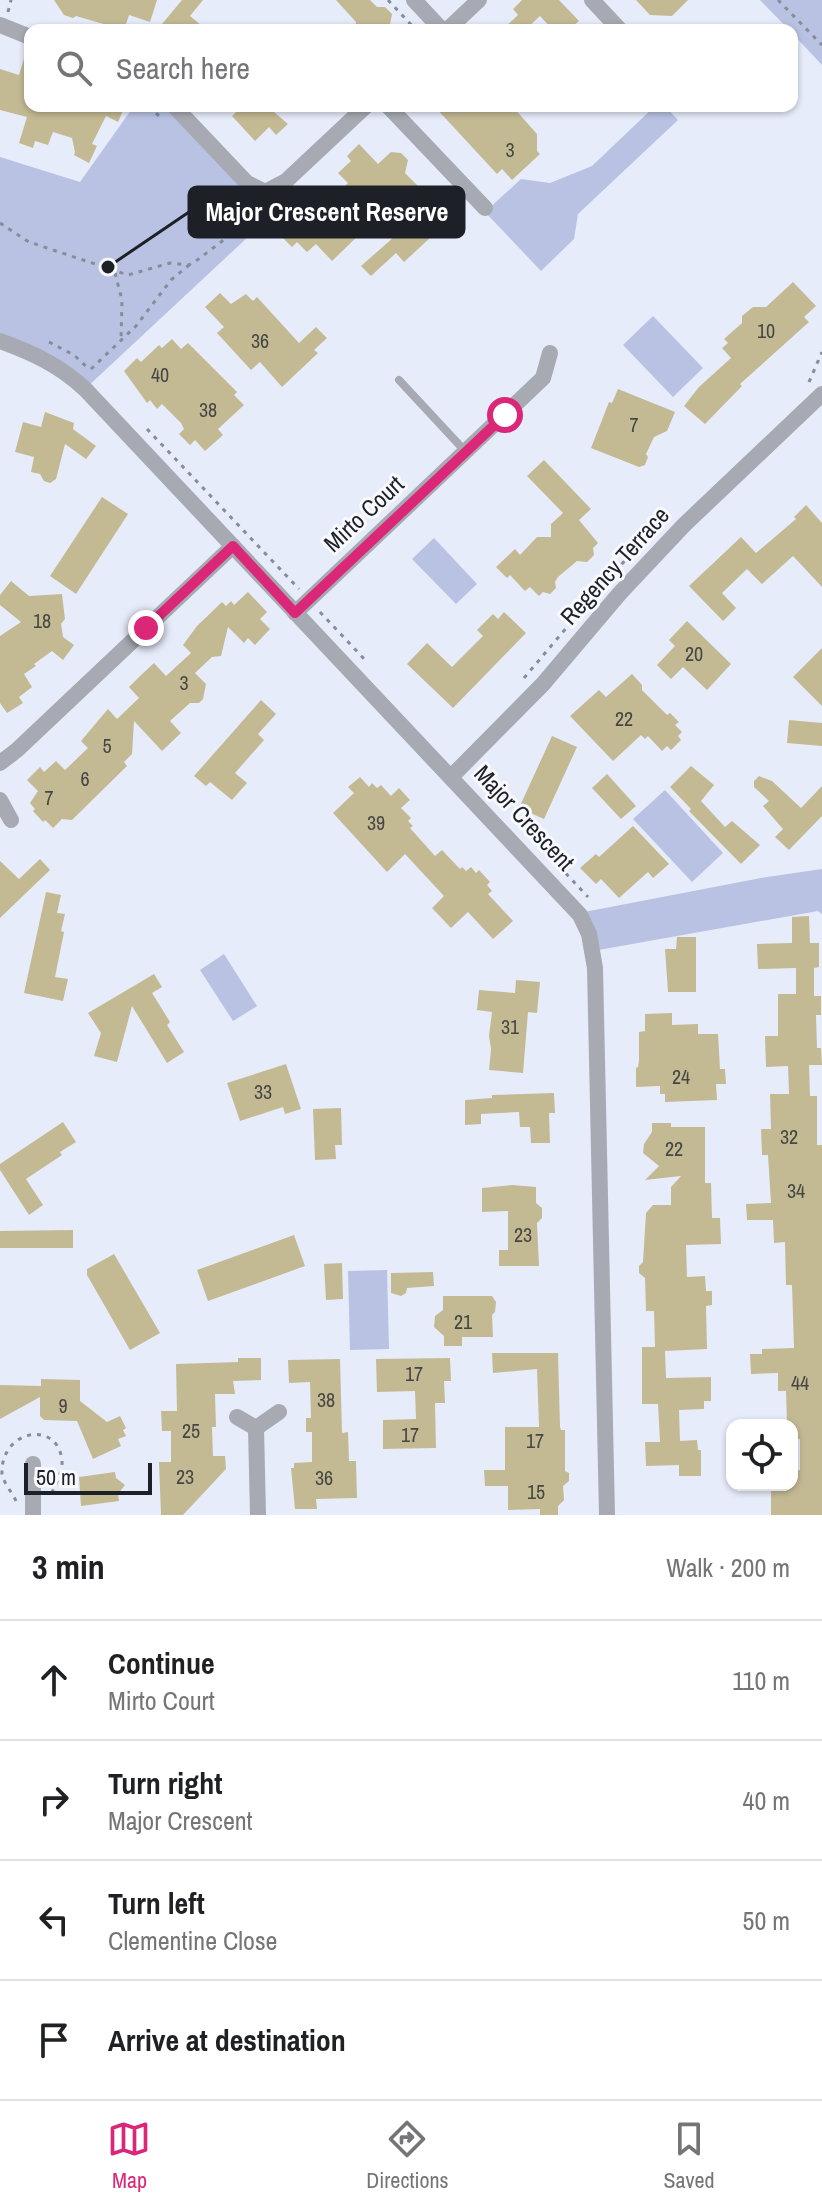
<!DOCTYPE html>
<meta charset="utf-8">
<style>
:root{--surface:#fff;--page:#f6f6f6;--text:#202124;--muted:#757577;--line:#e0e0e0;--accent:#db2777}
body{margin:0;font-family:"Archivo Narrow",sans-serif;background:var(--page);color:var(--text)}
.controls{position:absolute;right:24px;bottom:24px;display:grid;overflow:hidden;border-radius:16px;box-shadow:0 2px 6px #0004}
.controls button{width:72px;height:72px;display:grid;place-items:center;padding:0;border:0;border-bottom:2px solid var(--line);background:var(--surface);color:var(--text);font:40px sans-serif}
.scale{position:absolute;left:24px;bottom:20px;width:128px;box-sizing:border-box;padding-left:8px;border:4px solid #1d2027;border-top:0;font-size:22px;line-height:28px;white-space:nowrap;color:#1d2027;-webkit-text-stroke:6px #f8f9fd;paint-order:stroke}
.stop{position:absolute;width:24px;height:24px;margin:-18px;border:6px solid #db2777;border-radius:50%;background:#fff}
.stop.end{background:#db2777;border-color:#fff;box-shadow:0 2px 8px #0008}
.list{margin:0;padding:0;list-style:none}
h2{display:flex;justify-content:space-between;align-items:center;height:104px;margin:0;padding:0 32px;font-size:34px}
h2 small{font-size:26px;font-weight:400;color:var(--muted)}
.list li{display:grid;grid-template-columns:52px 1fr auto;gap:24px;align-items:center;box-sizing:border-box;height:120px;padding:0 32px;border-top:2px solid var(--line)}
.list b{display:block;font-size:30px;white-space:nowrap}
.list p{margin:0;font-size:26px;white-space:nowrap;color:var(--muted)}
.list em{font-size:26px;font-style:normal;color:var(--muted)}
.icon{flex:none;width:44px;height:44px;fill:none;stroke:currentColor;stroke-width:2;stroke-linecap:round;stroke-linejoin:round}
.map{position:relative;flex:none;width:822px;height:1515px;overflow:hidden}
.search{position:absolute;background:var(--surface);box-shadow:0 2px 6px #0004;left:24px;right:24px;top:24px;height:88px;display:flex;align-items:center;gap:20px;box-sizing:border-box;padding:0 28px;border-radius:16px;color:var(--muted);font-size:30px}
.sheet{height:584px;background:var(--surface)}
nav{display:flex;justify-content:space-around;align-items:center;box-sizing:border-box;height:112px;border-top:2px solid var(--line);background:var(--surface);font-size:22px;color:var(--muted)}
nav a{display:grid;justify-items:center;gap:4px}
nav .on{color:var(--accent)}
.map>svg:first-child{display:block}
</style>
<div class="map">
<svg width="822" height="1515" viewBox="0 0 822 1515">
<rect width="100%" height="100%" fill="#e7ecfb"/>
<g fill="#b9c2e2">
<path d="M 760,0 L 822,0 L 822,65 L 792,33 L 792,30 L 789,30 Z"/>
<path d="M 134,106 L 174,106 L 265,192 L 264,222 L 85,389 L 0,341 L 0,157 L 80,182 Z"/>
<path d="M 655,106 L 665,106 L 678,120 L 578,214 L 574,239 L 541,271 L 485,212 L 521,179 L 550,183 L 592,166 Z"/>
<path d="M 653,316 L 703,368 L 673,397 L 623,345 Z"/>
<path d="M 434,538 L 477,584 L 456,604 L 412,559 Z"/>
<path d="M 665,790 L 723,853 L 692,882 L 633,819 Z"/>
<path d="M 822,869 L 822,914 L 818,911 L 593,951 L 579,913 L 761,878 Z"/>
<path d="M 224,954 L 257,1006 L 233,1021 L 200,970 Z"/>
<path d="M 387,1270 L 389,1349 L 350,1350 L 348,1271 Z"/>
</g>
<g fill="#c3ba94">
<path d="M 54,0 L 157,0 L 150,22 L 129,15 L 124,30 L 76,16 L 73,18 L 64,15 Z"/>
<path d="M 182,0 L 203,0 L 190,16 L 207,30 L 157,30 Z"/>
<path d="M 336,0 L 370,0 L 377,7 L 385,7 L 392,14 L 389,30 L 355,29 L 356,22 Z"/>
<path d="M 522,0 L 559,0 L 579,21 L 569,30 L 553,30 L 540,16 L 525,30 L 502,30 L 518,15 L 513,9 Z"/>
<path d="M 636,0 L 688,0 L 672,16 L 650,15 Z"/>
<path d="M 27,49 L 30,49 L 30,106 L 125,106 L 118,122 L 106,116 L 92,144 L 97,146 L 89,163 L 74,155 L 75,152 L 72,138 L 53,132 L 48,145 L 35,141 L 33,148 L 19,143 L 27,117 L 0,110 L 0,69 L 19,75 Z"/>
<path d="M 242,106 L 267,106 L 288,124 L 276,135 L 269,127 L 255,141 L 232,116 Z"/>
<path d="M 434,106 L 512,106 L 537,134 L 537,151 L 540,154 L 512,180 L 502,169 L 497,174 Z"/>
<path d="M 359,144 L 378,164 L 391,152 L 401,153 L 408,160 L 405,173 L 420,188 L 416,192 L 445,224 L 404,262 L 396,253 L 371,276 L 361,266 L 411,222 L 392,203 L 332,261 L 316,244 L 307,252 L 297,242 L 292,247 L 280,235 L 296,219 L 306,230 L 322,228 L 345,206 L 335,196 L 348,183 L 338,173 L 351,161 L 347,156 Z"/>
<path d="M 793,282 L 816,306 L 804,317 L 809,322 L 740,384 L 742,386 L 705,424 L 684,406 L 699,387 L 731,358 L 722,348 L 728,343 L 724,339 L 742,323 L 742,316 L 753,307 L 766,307 Z"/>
<path d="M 220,293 L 231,304 L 246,294 L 253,301 L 257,297 L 299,343 L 316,327 L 327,338 L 314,350 L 318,353 L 282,387 L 260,362 L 251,370 L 217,333 L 224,327 L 205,307 Z"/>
<path d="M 172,339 L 181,349 L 188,343 L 237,392 L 234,395 L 244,405 L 218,429 L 223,435 L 205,451 L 195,440 L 190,445 L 179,434 L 184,429 L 181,423 L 162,404 L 157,409 L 150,400 L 147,403 L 124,371 L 137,358 L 141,362 L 159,345 L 162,348 Z"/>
<path d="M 618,389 L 675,412 L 667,431 L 654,437 L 646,454 L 648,457 L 645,465 L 639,467 L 591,448 L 609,402 L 612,403 Z"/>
<path d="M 45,412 L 74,423 L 73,429 L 96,446 L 86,459 L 65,444 L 56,479 L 50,483 L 44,481 L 40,474 L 31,472 L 34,457 L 15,452 L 23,422 L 41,427 Z"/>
<path d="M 544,460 L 591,509 L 579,520 L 598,543 L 593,548 L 594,555 L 587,562 L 577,561 L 558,577 L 555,582 L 556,588 L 550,594 L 543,592 L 539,596 L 530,587 L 525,591 L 510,575 L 507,578 L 496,567 L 515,549 L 520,555 L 537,537 L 551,537 L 551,524 L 563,513 L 527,476 Z"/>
<path d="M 102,497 L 128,514 L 76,594 L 50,576 Z"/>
<path d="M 806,505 L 822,523 L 822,587 L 793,556 L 762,584 L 747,569 L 722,593 L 736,608 L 723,621 L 689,586 L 741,537 L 756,553 L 796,519 L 794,517 Z"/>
<path d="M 11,581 L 29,596 L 62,594 L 65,619 L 61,624 L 63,637 L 74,645 L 63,660 L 52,651 L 34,664 L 36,666 L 24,674 L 32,687 L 19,697 L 23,703 L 7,713 L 0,703 L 0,636 L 21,622 L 0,605 L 0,595 Z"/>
<path d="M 248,592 L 267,612 L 260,619 L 270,629 L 255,645 L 248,638 L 244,643 L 228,627 L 221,656 L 212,657 L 195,673 L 206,684 L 203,699 L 199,703 L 190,703 L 170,721 L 181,733 L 162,751 L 134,721 L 132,754 L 124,762 L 127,766 L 72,820 L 62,819 L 53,828 L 45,820 L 43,822 L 33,811 L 35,809 L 30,803 L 38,791 L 27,780 L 40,767 L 44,772 L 56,761 L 65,770 L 88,748 L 81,741 L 108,709 L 117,719 L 139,698 L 129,687 L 141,675 L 154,663 L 166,676 L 191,653 L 183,645 L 197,626 L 222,602 L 226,606 L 231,601 L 234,605 Z"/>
<path d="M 504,612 L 526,633 L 453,708 L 407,664 L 427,643 L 452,667 L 483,636 L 477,630 L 493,614 L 498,619 Z"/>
<path d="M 687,621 L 731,664 L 707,690 L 683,667 L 671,679 L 657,665 L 675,646 L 669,640 Z"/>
<path d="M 822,648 L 822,706 L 793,677 Z"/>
<path d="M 632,674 L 642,685 L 642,690 L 667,715 L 670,713 L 679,722 L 675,725 L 682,732 L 678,736 L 681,740 L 671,750 L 667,746 L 662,751 L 648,736 L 645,739 L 641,735 L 613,761 L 570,716 L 599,690 L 606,697 Z"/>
<path d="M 261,700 L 276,714 L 258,734 L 264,740 L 235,773 L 247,783 L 232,800 L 210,782 L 206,786 L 194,776 Z"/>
<path d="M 789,720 L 822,723 L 822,746 L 787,743 Z"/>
<path d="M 552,736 L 577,747 L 544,819 L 519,808 Z"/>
<path d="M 691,766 L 714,785 L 701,801 L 725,827 L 732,821 L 760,845 L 741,864 L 689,811 L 691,809 L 670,787 Z"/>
<path d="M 607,774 L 636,806 L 621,819 L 592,788 Z"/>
<path d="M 759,776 L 772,781 L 801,808 L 822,786 L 822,816 L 789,850 L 775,837 L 783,829 L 763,806 L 769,801 L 754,787 L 754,781 Z"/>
<path d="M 360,777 L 369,787 L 372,783 L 377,788 L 381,785 L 391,796 L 399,788 L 410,800 L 401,808 L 411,818 L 408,821 L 413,826 L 410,828 L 435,856 L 442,850 L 460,869 L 462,867 L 466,871 L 471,867 L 476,873 L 479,870 L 490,882 L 487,885 L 492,891 L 488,894 L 513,921 L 493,939 L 468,912 L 451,928 L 432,908 L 444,896 L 405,854 L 387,872 L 333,813 L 354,793 L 348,787 Z"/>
<path d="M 633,826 L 669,864 L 653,878 L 648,872 L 619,898 L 601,879 L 596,884 L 580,868 L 596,854 L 599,857 Z"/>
<path d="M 40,859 L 50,870 L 0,918 L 0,861 L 19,879 Z"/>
<path d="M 46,892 L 61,895 L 57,913 L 65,914 L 61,931 L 64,932 L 55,977 L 68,979 L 63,1001 L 24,993 Z"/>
<path d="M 809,916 L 810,943 L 819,943 L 819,967 L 814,968 L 814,996 L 821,996 L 821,1015 L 816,1015 L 817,1048 L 821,1048 L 822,1065 L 809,1065 L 810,1096 L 817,1096 L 817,1145 L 822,1145 L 822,1515 L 771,1515 L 771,1485 L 792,1485 L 792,1471 L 800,1470 L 800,1439 L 792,1439 L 792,1425 L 787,1425 L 786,1391 L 778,1391 L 778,1373 L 751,1374 L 750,1354 L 762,1354 L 762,1349 L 794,1348 L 792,1285 L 786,1285 L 785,1242 L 774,1243 L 773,1220 L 747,1220 L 746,1204 L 771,1203 L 768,1155 L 762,1155 L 761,1129 L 771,1129 L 770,1094 L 789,1094 L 788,1066 L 766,1067 L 765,1036 L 778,1036 L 778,994 L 796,994 L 796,968 L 758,969 L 757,944 L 792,943 L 792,917 Z"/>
<path d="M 677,937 L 696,937 L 696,992 L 668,992 L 665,949 L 676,949 Z"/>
<path d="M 154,974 L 162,987 L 152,993 L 170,1022 L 167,1025 L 184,1052 L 167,1063 L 132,1006 L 117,1062 L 94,1056 L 101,1033 L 88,1013 Z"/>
<path d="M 516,980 L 540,982 L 537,1013 L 528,1012 L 523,1073 L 489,1070 L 491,1049 L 489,1036 L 492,1012 L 477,1010 L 479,990 L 515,993 Z"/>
<path d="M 672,1013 L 672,1025 L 698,1024 L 698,1034 L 718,1034 L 720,1069 L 725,1069 L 726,1084 L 716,1084 L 717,1100 L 665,1102 L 665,1094 L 660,1094 L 660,1086 L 636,1087 L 636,1068 L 638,1067 L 639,1060 L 639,1032 L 645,1031 L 645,1014 Z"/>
<path d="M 286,1064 L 301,1109 L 285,1114 L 283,1107 L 240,1121 L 227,1083 Z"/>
<path d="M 554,1093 L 555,1113 L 549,1113 L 550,1143 L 531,1143 L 530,1127 L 520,1127 L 519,1112 L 481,1114 L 481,1124 L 465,1125 L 465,1100 L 492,1098 L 492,1095 Z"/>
<path d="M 341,1108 L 342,1145 L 335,1145 L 336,1159 L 315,1160 L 313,1109 Z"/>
<path d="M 63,1122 L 76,1142 L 60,1152 L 62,1155 L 26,1179 L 43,1205 L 29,1215 L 0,1170 L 0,1164 Z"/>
<path d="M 652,1123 L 671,1123 L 671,1127 L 705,1127 L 705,1183 L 711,1183 L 712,1218 L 720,1218 L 721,1244 L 686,1245 L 687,1277 L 705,1276 L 706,1291 L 712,1291 L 712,1305 L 706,1306 L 707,1349 L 665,1351 L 666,1378 L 711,1377 L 711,1401 L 704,1401 L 704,1409 L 679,1410 L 680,1441 L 697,1440 L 698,1450 L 701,1450 L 701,1476 L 679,1476 L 679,1465 L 646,1466 L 645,1442 L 660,1442 L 658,1404 L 642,1404 L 642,1347 L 655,1347 L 654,1311 L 646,1311 L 645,1278 L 639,1273 L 639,1266 L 643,1262 L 646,1213 L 653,1205 L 671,1205 L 671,1187 L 681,1176 L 645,1180 L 659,1166 L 643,1153 L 644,1144 L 652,1132 Z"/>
<path d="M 512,1185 L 536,1187 L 536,1203 L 542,1208 L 542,1218 L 537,1223 L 539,1266 L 499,1266 L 499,1250 L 508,1250 L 508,1211 L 482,1212 L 482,1188 Z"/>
<path d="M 73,1230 L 73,1248 L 0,1248 L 0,1231 Z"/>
<path d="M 294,1235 L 305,1266 L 208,1301 L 197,1270 Z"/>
<path d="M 114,1254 L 160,1333 L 130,1350 L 87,1275 L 87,1269 Z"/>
<path d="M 342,1263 L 343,1299 L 326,1300 L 324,1264 Z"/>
<path d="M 433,1272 L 434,1286 L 407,1288 L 406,1293 L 401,1296 L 391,1293 L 391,1273 Z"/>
<path d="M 443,1296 L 492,1296 L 496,1302 L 495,1312 L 492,1315 L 493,1337 L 462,1337 L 462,1346 L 444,1346 L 444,1336 L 434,1327 L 435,1316 L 443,1310 Z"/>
<path d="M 492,1353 L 558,1353 L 560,1427 L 561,1430 L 565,1430 L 565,1471 L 569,1473 L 569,1481 L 563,1486 L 564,1500 L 558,1506 L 558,1515 L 540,1515 L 540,1509 L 508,1510 L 508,1486 L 485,1486 L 484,1470 L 505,1470 L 505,1427 L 539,1427 L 537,1369 L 493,1373 Z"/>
<path d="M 238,1358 L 261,1358 L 261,1380 L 233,1381 L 235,1394 L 215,1394 L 216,1427 L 212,1427 L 213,1456 L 225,1456 L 226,1469 L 183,1515 L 161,1515 L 159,1462 L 171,1462 L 171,1431 L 162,1431 L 161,1411 L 177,1411 L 176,1364 L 238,1362 Z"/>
<path d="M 450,1358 L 451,1381 L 444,1381 L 445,1403 L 435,1403 L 436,1448 L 383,1449 L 383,1420 L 416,1419 L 415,1391 L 377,1392 L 376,1359 Z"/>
<path d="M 340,1359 L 342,1433 L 348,1432 L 349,1461 L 356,1461 L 357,1498 L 316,1499 L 317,1509 L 295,1509 L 291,1468 L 294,1468 L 294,1463 L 312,1462 L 312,1432 L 306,1432 L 306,1418 L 311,1418 L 310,1382 L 289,1383 L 288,1360 Z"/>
<path d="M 41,1379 L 80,1380 L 80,1401 L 107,1422 L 120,1416 L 126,1428 L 123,1430 L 126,1436 L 118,1439 L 121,1446 L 93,1459 L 77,1421 L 44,1420 L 40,1416 L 40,1397 L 0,1419 L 0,1385 L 41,1386 Z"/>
<path d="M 115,1472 L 116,1478 L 125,1485 L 118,1494 L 119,1501 L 81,1506 L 79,1477 Z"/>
</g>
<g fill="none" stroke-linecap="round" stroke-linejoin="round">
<g stroke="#888c97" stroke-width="3" stroke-dasharray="4 6" stroke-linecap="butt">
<path d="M 388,0 L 416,30"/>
<path d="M 778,0 L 822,45"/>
<path d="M 8,12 L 11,0"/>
<path d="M 149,106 L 161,118"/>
<path d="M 235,196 C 254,216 267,220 289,200"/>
<path d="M 0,223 L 29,242 L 128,275 L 170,263 L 189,265 L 196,261 L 234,232 L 248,210"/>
<path d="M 115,273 L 122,300 L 121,340"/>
<path d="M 49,342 L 74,355 L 89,369"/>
<path d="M 91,369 L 136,326 L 171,280 L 189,265"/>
<path d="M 809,382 L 822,352"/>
<path d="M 147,429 L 299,589"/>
<path d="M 320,612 L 367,662"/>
<path d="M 524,678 L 611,575 L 646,539"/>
<path d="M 511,815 L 588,897"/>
<path d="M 16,1501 C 12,1492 4,1484 2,1474 C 0,1430 57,1419 62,1460 C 63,1473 55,1484 51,1495"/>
</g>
<path stroke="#a7aab2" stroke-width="8" d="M 399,380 L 465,451"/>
<g stroke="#a7aab2" stroke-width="16">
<path d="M 414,0 L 442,30"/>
<path d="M 592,0 L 620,30"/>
<path d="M 0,25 L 30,37"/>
<path d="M 447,30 L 479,0"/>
<path d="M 174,106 L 247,183 L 265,192 L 286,181 L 366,106"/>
<path d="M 388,106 L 485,208"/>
<path d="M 0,341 C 33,353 59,365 85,389 L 580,915 L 589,934 L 595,968 L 607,1515"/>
<path d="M 295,613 L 543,378 L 550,353"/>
<path d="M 0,763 L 17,750 L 233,546"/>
<path d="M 452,776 L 543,684 L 620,593 L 684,525 L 822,394"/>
<path d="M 0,800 L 11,820"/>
<path d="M 237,1417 L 256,1428 L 279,1412"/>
<path d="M 256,1428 L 258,1515"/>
<path d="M 33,1464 L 33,1515"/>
</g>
</g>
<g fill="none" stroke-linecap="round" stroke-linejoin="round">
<path stroke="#db2777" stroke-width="10" d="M 146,628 L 233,546 L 295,613 L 505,415"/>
</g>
<g text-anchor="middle" stroke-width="6" stroke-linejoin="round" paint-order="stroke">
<g font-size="20" fill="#464642">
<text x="510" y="157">3</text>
<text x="766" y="338">10</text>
<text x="260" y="348">36</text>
<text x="160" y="382">40</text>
<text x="208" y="417">38</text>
<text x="634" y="432">7</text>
<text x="42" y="628">18</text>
<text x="694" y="661">20</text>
<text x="184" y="690">3</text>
<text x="624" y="726">22</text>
<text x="107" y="753">5</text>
<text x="85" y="786">6</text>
<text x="49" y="805">7</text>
<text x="376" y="830">39</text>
<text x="510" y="1034">31</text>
<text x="681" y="1084">24</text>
<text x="263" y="1099">33</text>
<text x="789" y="1144">32</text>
<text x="674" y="1156">22</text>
<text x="796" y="1198">34</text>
<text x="523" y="1242">23</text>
<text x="463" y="1329">21</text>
<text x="414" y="1381">17</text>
<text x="800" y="1390">44</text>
<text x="326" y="1407">38</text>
<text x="63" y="1413">9</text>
<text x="191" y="1438">25</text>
<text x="410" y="1442">17</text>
<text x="535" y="1448">17</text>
<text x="185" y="1484">23</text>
<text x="324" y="1485">36</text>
<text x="536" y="1499">15</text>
</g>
<g font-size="24" fill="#1d2027" stroke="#f8f9fd">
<text transform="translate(364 514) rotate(-43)" y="8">Mirto Court</text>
<text transform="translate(615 566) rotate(-48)" y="8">Regency Terrace</text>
<text transform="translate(524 818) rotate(47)" y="8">Major Crescent</text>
</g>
</g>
<path fill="none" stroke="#1d2027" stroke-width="3" d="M108 267L189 212"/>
<circle fill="#1d2027" stroke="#f8f9fd" stroke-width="3" cx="108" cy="267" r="8"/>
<rect fill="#1d2027" stroke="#1d2027" stroke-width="3" x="189" y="187" width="275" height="50" rx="8"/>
<g font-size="26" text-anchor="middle" font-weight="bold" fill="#fff">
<text x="327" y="221">Major Crescent Reserve</text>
</g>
</svg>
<div class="controls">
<button><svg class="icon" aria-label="locate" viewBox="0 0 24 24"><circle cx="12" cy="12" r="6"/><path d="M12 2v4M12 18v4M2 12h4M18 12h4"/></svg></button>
</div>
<div class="scale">50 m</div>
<div class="stop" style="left:505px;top:415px"></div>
<div class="stop end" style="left:146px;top:628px"></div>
<div class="search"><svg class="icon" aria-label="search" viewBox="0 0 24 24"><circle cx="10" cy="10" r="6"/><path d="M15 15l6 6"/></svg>Search here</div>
</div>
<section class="sheet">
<h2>3 min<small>Walk · 200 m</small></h2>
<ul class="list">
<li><svg class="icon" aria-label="ahead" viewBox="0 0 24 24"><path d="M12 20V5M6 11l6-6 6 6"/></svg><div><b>Continue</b><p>Mirto Court</p></div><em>110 m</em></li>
<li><svg class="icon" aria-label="right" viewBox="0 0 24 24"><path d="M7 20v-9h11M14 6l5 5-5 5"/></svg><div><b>Turn right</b><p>Major Crescent</p></div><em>40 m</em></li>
<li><svg class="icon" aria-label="left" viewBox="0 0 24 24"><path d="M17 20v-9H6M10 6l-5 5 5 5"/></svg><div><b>Turn left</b><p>Clementine Close</p></div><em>50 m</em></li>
<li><svg class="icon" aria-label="arrive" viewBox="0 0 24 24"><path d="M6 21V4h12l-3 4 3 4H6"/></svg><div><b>Arrive at destination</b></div></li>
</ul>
</section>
<nav>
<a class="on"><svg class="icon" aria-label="map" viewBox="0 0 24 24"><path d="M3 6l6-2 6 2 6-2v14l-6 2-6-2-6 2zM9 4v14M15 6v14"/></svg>Map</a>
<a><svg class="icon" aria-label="directions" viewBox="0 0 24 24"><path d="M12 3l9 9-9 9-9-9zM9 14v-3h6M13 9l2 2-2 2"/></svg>Directions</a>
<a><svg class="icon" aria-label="saved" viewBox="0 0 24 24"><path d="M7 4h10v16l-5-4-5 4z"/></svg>Saved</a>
</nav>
